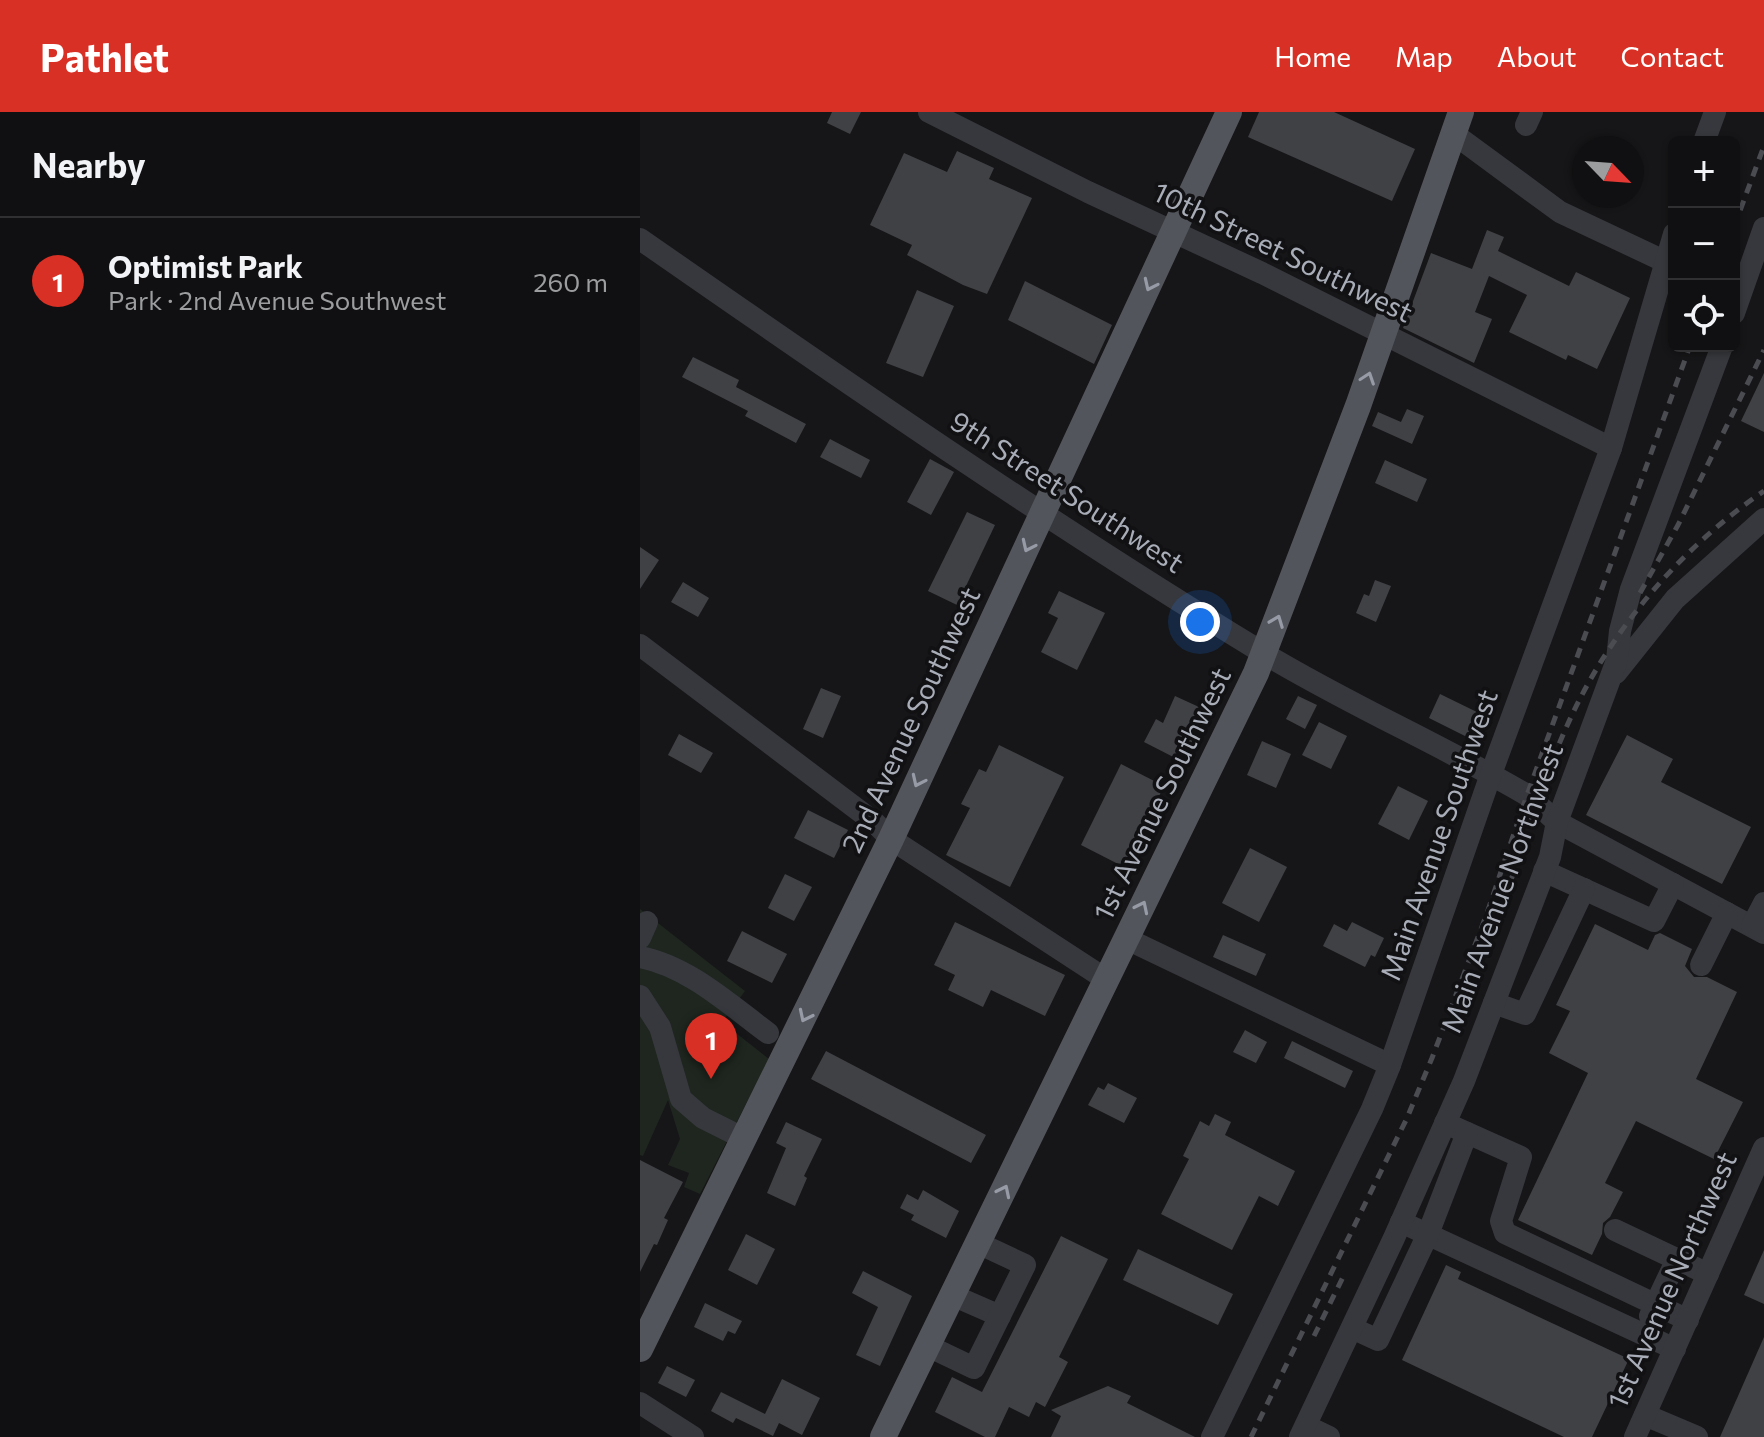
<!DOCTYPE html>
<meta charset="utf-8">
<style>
:root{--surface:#101012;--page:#19191b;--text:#f1f3f6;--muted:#9c9d9f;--line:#303032;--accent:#d93025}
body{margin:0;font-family:Commissioner,sans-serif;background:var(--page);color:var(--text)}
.controls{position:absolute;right:24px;top:24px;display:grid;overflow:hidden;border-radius:12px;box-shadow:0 2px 6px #0004}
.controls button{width:72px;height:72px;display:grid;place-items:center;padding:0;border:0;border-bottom:2px solid var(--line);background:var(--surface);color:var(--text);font:40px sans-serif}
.compass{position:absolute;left:932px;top:24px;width:72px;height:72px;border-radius:50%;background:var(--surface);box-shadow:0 2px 6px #0004;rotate:115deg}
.you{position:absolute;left:560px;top:510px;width:28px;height:28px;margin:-20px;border:6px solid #fff;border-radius:50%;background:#1a73e8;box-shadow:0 0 0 12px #1a73e833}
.badge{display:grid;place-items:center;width:52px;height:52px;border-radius:50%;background:var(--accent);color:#fff;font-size:26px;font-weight:700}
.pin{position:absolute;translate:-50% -66px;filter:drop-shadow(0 2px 4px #0008)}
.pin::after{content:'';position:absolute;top:42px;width:28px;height:24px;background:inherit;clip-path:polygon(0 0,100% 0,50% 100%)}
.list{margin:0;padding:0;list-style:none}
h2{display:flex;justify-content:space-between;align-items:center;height:104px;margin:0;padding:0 32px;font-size:34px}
h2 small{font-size:26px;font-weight:400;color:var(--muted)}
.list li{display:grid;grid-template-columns:52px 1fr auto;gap:24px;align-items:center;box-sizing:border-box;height:128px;padding:0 32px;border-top:2px solid var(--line)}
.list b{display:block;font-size:30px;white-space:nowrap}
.list p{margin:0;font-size:26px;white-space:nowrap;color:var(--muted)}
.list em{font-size:26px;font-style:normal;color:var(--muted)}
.icon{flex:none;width:44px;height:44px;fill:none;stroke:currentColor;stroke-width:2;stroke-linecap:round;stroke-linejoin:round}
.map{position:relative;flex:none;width:1124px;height:1325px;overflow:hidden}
header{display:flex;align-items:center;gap:48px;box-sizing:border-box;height:112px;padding:0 40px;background:var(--accent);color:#fff}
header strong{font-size:38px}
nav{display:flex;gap:44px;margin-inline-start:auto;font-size:28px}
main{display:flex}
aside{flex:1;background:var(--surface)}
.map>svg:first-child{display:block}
</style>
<header>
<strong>Pathlet</strong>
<nav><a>Home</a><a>Map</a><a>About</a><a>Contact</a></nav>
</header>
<main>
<aside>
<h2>Nearby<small></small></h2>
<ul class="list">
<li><span class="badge">1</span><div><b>Optimist Park</b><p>Park · 2nd Avenue Southwest</p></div><em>260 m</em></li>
</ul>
</aside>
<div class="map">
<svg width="1124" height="1325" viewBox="0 0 1124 1325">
<rect width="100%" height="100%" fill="#161618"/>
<path fill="#1e261f" d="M 0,797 L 105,879 L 82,910 L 129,947 L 60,1082 L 44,1075 L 49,1061 L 28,1053 L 40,1027 L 28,988 L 3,1044 L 0,1043 Z"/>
<g fill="#404145">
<path d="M 192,0 L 221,0 L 210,22 L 187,11 Z"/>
<path d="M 619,0 L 694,0 L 775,37 L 752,89 L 608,25 Z"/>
<path d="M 317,39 L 354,56 L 349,67 L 392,86 L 347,182 L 323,173 L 267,143 L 272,133 L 230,113 L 264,41 L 307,60 Z"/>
<path d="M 847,118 L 864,125 L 858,139 L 929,174 L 936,160 L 990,186 L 957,257 L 928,243 L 926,248 L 869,220 L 887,183 L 849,164 L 835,200 L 852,207 L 834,251 L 763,216 L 791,141 L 832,157 Z"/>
<path d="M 385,169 L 472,213 L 454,252 L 368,208 Z"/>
<path d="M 277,178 L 314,194 L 283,265 L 246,251 Z"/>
<path d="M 53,245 L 99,268 L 96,275 L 166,312 L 156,331 L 105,304 L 108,299 L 42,265 Z"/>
<path d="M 1124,261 L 1124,320 L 1101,309 Z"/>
<path d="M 767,297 L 784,304 L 772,332 L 732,314 L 738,300 L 761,310 Z"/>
<path d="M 190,327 L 230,348 L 221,366 L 180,345 Z"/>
<path d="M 290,347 L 314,360 L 291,403 L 267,390 Z"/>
<path d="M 745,348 L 787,367 L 777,390 L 735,371 Z"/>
<path d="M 327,400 L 355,413 L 317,493 L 288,479 Z"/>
<path d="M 0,435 L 19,448 L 0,477 Z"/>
<path d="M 735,468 L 751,474 L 736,510 L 716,501 L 724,482 L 729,484 Z"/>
<path d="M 43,470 L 69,486 L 58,505 L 31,490 Z"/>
<path d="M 419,479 L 465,501 L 437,558 L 401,540 L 418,506 L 408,501 Z"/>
<path d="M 181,576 L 201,584 L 183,626 L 163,617 Z"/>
<path d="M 800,582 L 843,603 L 831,627 L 789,606 Z"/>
<path d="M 535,584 L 570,600 L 545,651 L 504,630 L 516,607 L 523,611 Z"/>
<path d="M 658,584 L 677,593 L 665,617 L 646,607 Z"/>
<path d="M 679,610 L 707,624 L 691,657 L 662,643 Z"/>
<path d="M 39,622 L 73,641 L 61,661 L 28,643 Z"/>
<path d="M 987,623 L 1033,647 L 1021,670 L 1111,715 L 1082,772 L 946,703 Z"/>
<path d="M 622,629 L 651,642 L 636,676 L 607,663 Z"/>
<path d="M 359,633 L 424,665 L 370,775 L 306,743 L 330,696 L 321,692 L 339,657 L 346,660 Z"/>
<path d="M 481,652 L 524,674 L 484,755 L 441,733 Z"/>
<path d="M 758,674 L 788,689 L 769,728 L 738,712 Z"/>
<path d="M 168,698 L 208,718 L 194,746 L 154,726 Z"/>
<path d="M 610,736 L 647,755 L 619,810 L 582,791 Z"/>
<path d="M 145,762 L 172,775 L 154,809 L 128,796 Z"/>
<path d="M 315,810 L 425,863 L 405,904 L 351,878 L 343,895 L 308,878 L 315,863 L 294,853 Z"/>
<path d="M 712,810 L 744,826 L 735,845 L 731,843 L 725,855 L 683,834 L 694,812 L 707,819 Z"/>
<path d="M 955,812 L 1008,838 L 1015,823 L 1020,821 L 1052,837 L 1045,854 L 1054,865 L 1067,865 L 1097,880 L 1056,967 L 1103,990 L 1074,1047 L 996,1009 L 965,1071 L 983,1080 L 970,1105 L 963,1111 L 962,1122 L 952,1143 L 878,1108 L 948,961 L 909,941 L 930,899 L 916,893 Z"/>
<path d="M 102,819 L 147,842 L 132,871 L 87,849 Z"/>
<path d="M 583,823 L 626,842 L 616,864 L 573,845 Z"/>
<path d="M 605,918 L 627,930 L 616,951 L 593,940 Z"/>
<path d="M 652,929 L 713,959 L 705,976 L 644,946 Z"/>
<path d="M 186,939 L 346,1023 L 331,1051 L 171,967 Z"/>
<path d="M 468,971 L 497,986 L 484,1011 L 448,993 L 458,975 L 464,978 Z"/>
<path d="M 575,1002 L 591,1010 L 585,1023 L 655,1059 L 638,1094 L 619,1084 L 592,1138 L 521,1102 L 549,1047 L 543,1044 L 560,1009 L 569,1014 Z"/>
<path d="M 146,1010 L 182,1027 L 164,1064 L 167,1066 L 155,1094 L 127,1081 L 146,1036 L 136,1031 Z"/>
<path d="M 0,1048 L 43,1070 L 24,1106 L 28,1108 L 17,1133 L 14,1132 L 0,1160 Z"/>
<path d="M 283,1078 L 319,1099 L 306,1126 L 271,1108 L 274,1103 L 260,1096 L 267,1082 L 278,1088 Z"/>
<path d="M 106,1122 L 135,1137 L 117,1173 L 88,1158 Z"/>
<path d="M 421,1124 L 468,1147 L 419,1245 L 428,1250 L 405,1295 L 396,1290 L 389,1305 L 369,1295 L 355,1325 L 345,1325 L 295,1300 L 312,1265 L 342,1280 Z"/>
<path d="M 498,1137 L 593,1182 L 578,1213 L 483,1168 Z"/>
<path d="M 1124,1138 L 1124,1192 L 1104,1183 Z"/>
<path d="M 806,1153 L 821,1160 L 818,1167 L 989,1247 L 952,1325 L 924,1325 L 762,1248 Z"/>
<path d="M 223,1159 L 272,1184 L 240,1254 L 216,1243 L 238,1195 L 212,1181 Z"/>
<path d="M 65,1191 L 102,1209 L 95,1222 L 88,1219 L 83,1229 L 54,1215 Z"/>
<path d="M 1124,1225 L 1124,1325 L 1080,1325 Z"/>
<path d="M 27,1254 L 55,1268 L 46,1285 L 18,1271 Z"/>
<path d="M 142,1267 L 180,1286 L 162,1323 L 139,1311 L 133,1324 L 96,1306 L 93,1311 L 71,1299 L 81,1280 L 125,1302 Z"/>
<path d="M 468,1274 L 491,1284 L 487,1291 L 555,1325 L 411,1325 L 421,1304 L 411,1298 Z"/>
</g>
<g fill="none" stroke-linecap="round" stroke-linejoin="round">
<g stroke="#37383d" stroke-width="22">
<path d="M 289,0 L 448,80 L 622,161 L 971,336"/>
<path d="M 886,13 L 892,0"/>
<path d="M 814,22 L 920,100 L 1026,150"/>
<path d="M 1064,30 L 1075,0"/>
<path d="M 0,127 C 204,269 408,410 620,539 C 707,592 800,632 887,683 L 917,710 L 1124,821"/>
<path d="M 1094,201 L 1124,116"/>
<path d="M 0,533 L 234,710 L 251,727 L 467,868"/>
<path d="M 976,561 L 1035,487 L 1124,407"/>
<path d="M 904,759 L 1014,809 L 1033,772"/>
<path d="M 1112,814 L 1124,791"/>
<path d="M 0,826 L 7,810"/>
<path d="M 487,827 L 750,953"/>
<path d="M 0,845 C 48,854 90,893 128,921"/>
<path d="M 1061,853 L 1087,801"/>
<path d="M 0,884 L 20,915 L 41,987 L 63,1006 L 105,1027"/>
<path d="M 854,891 L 885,902 L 944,777"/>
<path d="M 805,1011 L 881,1045 L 861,1109 L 865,1121 L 1048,1208"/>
<path d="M 761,1110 L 1035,1237"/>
<path d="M 975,1118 L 1068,1162"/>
<path d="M 312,1183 L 360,1204"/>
<path d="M 1010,1204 L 1037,1147"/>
<path d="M 712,1216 L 738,1228 L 788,1122 L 827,1021"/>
<path d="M 288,1234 L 334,1256 L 385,1153 L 338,1131"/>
<path d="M 0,1291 L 53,1325"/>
<path d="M 1005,1303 L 1057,1325"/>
<path d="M 666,1314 L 689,1325"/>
<path d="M 572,1325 L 732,997 L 750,953 L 851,662 L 971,336 L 1034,122"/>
<path d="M 660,1325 L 754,1126 L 824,969 L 910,745 L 917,710 L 977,548 L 980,519 L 991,477 L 1082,234"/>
<path d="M 995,1325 L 1124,1036"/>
</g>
<g stroke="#53555c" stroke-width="26">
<path d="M 0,1237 L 251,727 L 589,0"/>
<path d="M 243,1325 L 616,561 L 718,294 L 821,0"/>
</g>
<g stroke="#4a4c52" stroke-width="5" stroke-dasharray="10 8" stroke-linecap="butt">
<path d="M 1094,115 L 1124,34"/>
<path d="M 1000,481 L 1038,413 L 1124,238"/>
<path d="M 853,818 C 880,748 899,673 931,605 C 973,515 1042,435 1124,379"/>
<path d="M 674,1224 L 704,1163"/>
<path d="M 611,1325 L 767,1006 L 792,946 L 846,804 L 887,683 L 1050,234"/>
</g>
</g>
<defs><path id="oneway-chevron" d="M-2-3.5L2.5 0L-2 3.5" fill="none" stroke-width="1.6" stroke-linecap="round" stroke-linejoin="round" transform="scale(2)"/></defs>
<g stroke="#979ba6">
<use href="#oneway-chevron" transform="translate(510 173) rotate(115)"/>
<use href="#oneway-chevron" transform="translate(728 266) rotate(-71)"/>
<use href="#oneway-chevron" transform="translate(388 434) rotate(115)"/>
<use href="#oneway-chevron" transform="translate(637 509) rotate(-69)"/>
<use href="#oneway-chevron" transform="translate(278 669) rotate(115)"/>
<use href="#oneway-chevron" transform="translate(502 795) rotate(-64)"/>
<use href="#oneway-chevron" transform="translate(165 904) rotate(116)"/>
<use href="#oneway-chevron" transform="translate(364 1079) rotate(-64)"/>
</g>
<g text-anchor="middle" stroke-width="7" stroke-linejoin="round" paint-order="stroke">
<g font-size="28" fill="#a8adb8" stroke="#111113">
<text transform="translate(643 140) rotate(26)" y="10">10th Street Southwest</text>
<text transform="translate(427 380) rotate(33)" y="10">9th Street Southwest</text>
<text transform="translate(271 608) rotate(-65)" y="10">2nd Avenue Southwest</text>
<text transform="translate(522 682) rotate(-64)" y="10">1st Avenue Southwest</text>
<text transform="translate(799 723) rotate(-71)" y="10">Main Avenue Southwest</text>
<text transform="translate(862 776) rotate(-70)" y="10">Main Avenue Northwest</text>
<text transform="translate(1032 1168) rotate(-66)" y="10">1st Avenue Northwest</text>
</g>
</g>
</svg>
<div class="controls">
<button>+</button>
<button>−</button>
<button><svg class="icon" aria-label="locate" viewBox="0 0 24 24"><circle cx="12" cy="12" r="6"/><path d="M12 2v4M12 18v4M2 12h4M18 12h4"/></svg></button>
</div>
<svg class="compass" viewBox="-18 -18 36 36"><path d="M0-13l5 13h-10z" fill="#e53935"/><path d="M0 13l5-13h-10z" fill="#9c9d9f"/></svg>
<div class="you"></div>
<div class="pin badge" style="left:71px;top:967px">1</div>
</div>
</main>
